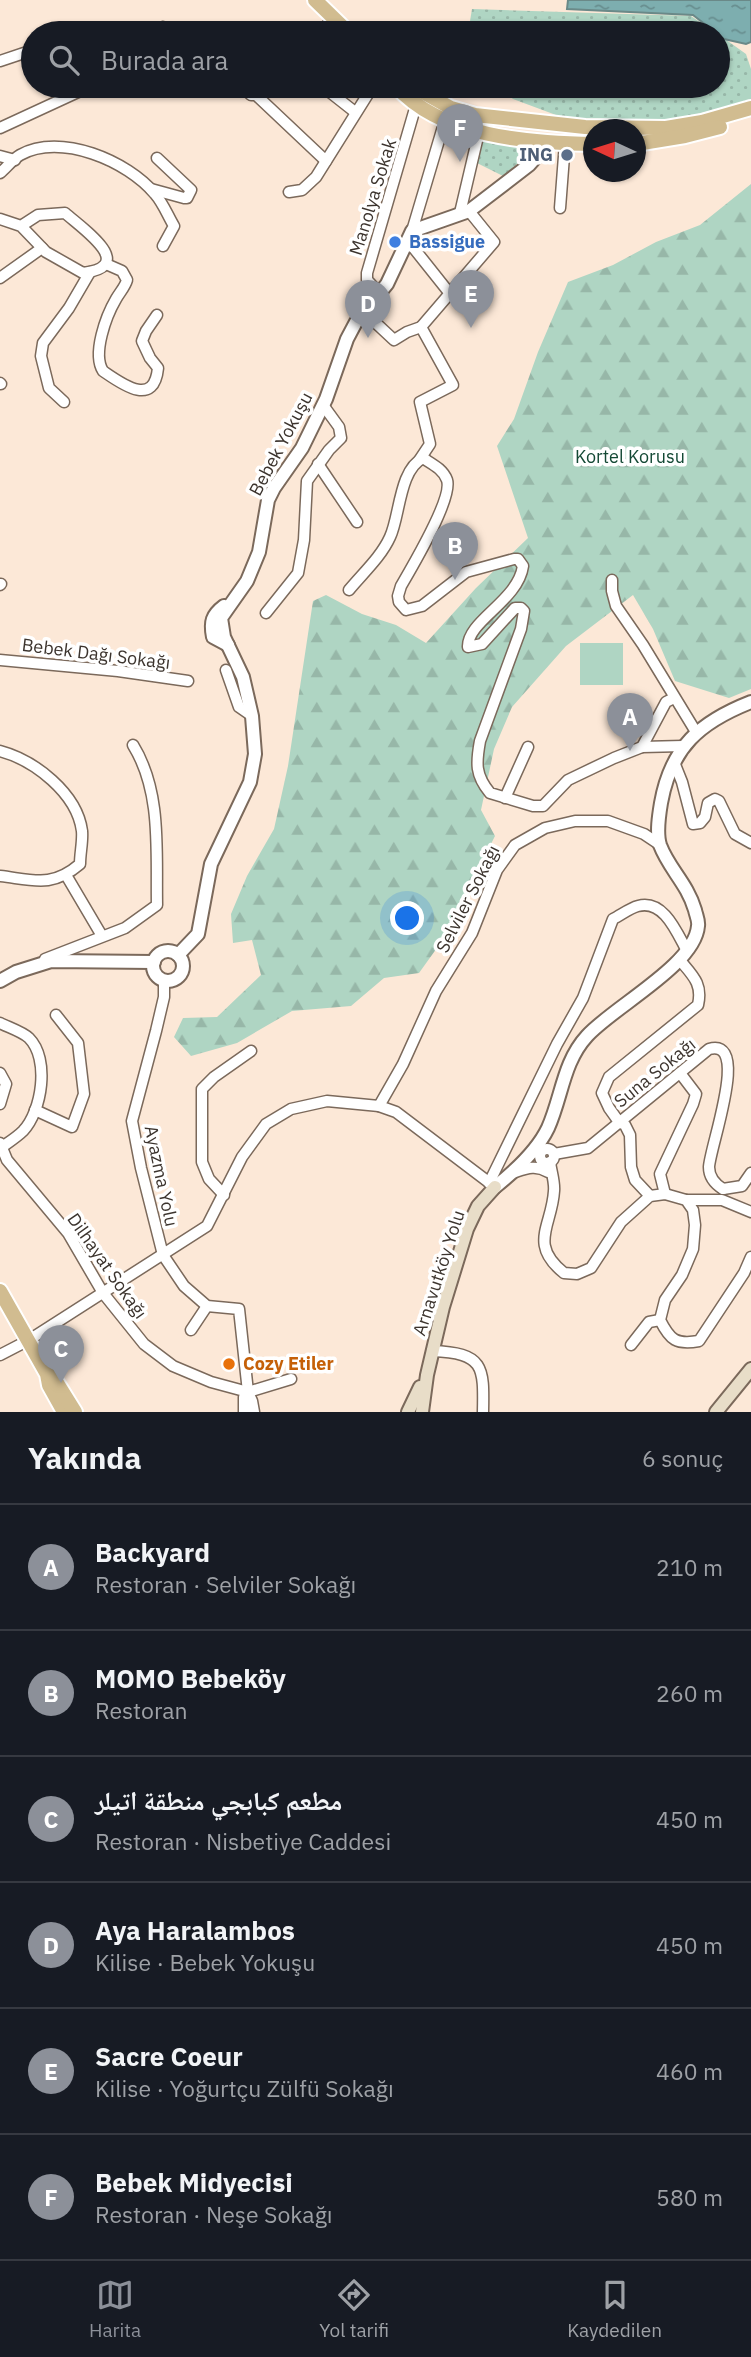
<!DOCTYPE html>
<html lang="tr">
<meta charset="utf-8">
<style>
:root{--surface:#171b24;--page:#20242c;--text:#f1f3f6;--muted:#9ea1a6;--line:#363941;--accent:#8c9099}
body{margin:0;font-family:"IBM Plex Sans","Noto Naskh Arabic",sans-serif;background:var(--page);color:var(--text)}
.compass{position:absolute;left:583px;top:119px;width:63px;height:63px;border-radius:50%;background:var(--surface);box-shadow:0 2px 5px #0004;rotate:274deg}
.you{position:absolute;left:408px;top:919px;width:24px;height:24px;margin:-18px;border:5px solid #fff;border-radius:50%;background:#1a73e8;box-shadow:0 0 0 10px #1a73e833}
.badge{display:grid;place-items:center;width:46px;height:46px;border-radius:50%;background:var(--accent);color:#fff;font-size:23px;font-weight:700}
.pin{position:absolute;translate:-50% -58px;filter:drop-shadow(0 2px 4px #0008)}
.pin::after{content:'';position:absolute;top:37px;width:24px;height:21px;background:inherit;clip-path:polygon(0 0,100% 0,50% 100%)}
.list{margin:0;padding:0;list-style:none}
h2{display:flex;justify-content:space-between;align-items:center;height:91px;margin:0;padding:0 28px;font-size:30px}
h2 small{font-size:23px;font-weight:400;color:var(--muted)}
.list li{display:grid;grid-template-columns:46px 1fr auto;gap:21px;align-items:center;box-sizing:border-box;height:126px;padding:0 28px;border-top:2px solid var(--line)}
.list b{display:block;font-size:26px;white-space:nowrap}
.list p{margin:0;font-size:23px;white-space:nowrap;color:var(--muted)}
.list em{font-size:23px;font-style:normal;color:var(--muted)}
.icon{flex:none;width:38px;height:38px;fill:none;stroke:currentColor;stroke-width:2;stroke-linecap:round;stroke-linejoin:round}
.map{position:relative;flex:none;width:751px;height:1412px;overflow:hidden}
.search{position:absolute;background:var(--surface);box-shadow:0 2px 5px #0004;left:21px;right:21px;top:21px;height:77px;display:flex;align-items:center;gap:18px;box-sizing:border-box;padding:0 24px;border-radius:38px;color:var(--muted);font-size:26px}
.sheet{height:847px;background:var(--surface)}
nav{display:flex;justify-content:space-around;align-items:center;box-sizing:border-box;height:98px;border-top:2px solid var(--line);background:var(--surface);font-size:19px;color:var(--muted)}
nav a{display:grid;justify-items:center;gap:4px}
nav .on{color:var(--accent)}
.map>svg:first-child{display:block}
</style>
<div class="map">
<svg width="751" height="1412" viewBox="0 0 751 1412">
<defs>
<pattern id="forest-firs" width="22" height="20" patternUnits="userSpaceOnUse" patternTransform="scale(1.75)"><rect width="22" height="20" fill="#afd5c3"/><path d="M5 1l3.5 6h-7zM16 11l3.5 6h-7z" fill="#97b7a8"/></pattern>
<pattern id="park-dots" width="8" height="8" patternUnits="userSpaceOnUse" patternTransform="scale(1.75)"><rect width="8" height="8" fill="#afd5c3"/><path d="M2 2h.1M6 6h.1" fill="none" stroke="#97b7a8" stroke-width="1.8" stroke-linecap="round"/></pattern>
<pattern id="water-ripples" width="26" height="14" patternUnits="userSpaceOnUse" patternTransform="scale(1.75)"><rect width="26" height="14" fill="#7daeaf"/><path d="M2 4q2-2 4 0t4 0M15 11q2-2 4 0t4 0" fill="none" stroke="#688e8f"/></pattern>
</defs>
<rect width="100%" height="100%" fill="#fce8d7"/>
<rect fill="#afd5c3" x="580" y="643" width="43" height="42"/>
<path fill="url(#forest-firs)" d="M 751,184 L 751,689 L 729,698 L 675,681 L 653,629 L 633,595 L 566,646 L 512,707 L 494,749 L 481,810 L 495,836 L 442,941 L 419,973 L 384,978 L 351,1006 L 292,1011 L 237,1043 L 191,1056 L 174,1037 L 183,1018 L 217,1017 L 261,975 L 252,940 L 233,943 L 231,914 L 247,876 L 274,829 L 288,766 L 313,601 L 326,595 L 362,614 L 396,625 L 426,643 L 476,588 L 528,538 L 497,446 L 514,419 L 538,352 L 568,282 L 613,265 L 656,242 L 700,225 Z"/>
<g fill="url(#park-dots)">
<path d="M 472,9 L 691,16 L 716,33 L 468,33 Z"/>
<path d="M 718,34 L 746,54 L 751,69 L 751,100 L 675,120 L 564,118 L 513,99 L 498,86 L 718,86 Z"/>
<path d="M 481,140 L 529,147 L 533,150 L 503,176 L 475,162 Z"/>
</g>
<path fill="url(#water-ripples)" stroke="#6a8988" stroke-width="2" d="M 568,0 L 751,0 L 751,42 L 746,44 L 724,39 L 693,15 L 567,9 Z"/>
<g fill="none" stroke-linecap="round" stroke-linejoin="round">
<g stroke="#7b695b" stroke-width="13">
<g id="minor">
<path d="M 158,33 L 163,27"/>
<path d="M 319,33 L 334,18"/>
<path d="M 0,61 L 33,50"/>
<path d="M 241,86 L 251,95 L 256,95 L 326,161"/>
<path d="M 322,86 L 355,112"/>
<path d="M 256,95 L 266,86"/>
<path d="M 0,128 L 91,86"/>
<path d="M 0,156 L 15,160"/>
<path d="M 0,173 C 6,168 13,159 20,155 C 60,132 128,161 155,194 C 163,203 168,216 174,226 L 163,246"/>
<path d="M 151,189 L 184,198 L 187,198 L 191,190 L 157,158"/>
<path d="M 289,192 L 302,190 L 316,177 L 373,86"/>
<path d="M 560,208 L 565,143"/>
<path d="M 460,213 L 479,132"/>
<path d="M 0,219 L 21,226 L 46,252 L 83,273 C 138,266 83,229 65,213 L 38,215 L 21,226"/>
<path d="M 412,231 L 445,120"/>
<path d="M 408,241 L 451,295"/>
<path d="M 106,264 L 122,271 L 127,280 C 125,287 120,292 116,299 C 106,316 92,354 103,371 C 122,384 154,408 158,368 L 150,358 L 142,341 L 146,331 L 157,315"/>
<path d="M 0,278 L 42,248"/>
<path d="M 379,293 L 367,280 L 367,273 L 416,105"/>
<path d="M 364,312 L 394,340 L 407,332 L 421,327 L 494,242 L 469,211"/>
<path d="M 0,383 L 1,384"/>
<path d="M 64,402 L 49,388 L 41,356 L 43,343 L 69,308 L 90,272"/>
<path d="M 420,459 L 430,444 L 420,402 L 453,385 L 421,327"/>
<path d="M 318,464 L 357,522"/>
<path d="M 612,580 L 612,591 L 616,606 L 643,645 L 696,732"/>
<path d="M 0,585 L 1,584"/>
<path d="M 349,590 C 363,573 381,557 390,537 C 400,516 399,470 423,458 C 432,464 443,469 447,480 C 453,498 412,567 401,586 L 398,596 L 399,602 L 406,610 L 422,606 L 466,572 L 514,559 L 518,559 L 523,566 C 518,601 467,621 468,647 L 482,644 L 515,608 L 521,608 L 524,611 L 521,629 L 480,741 C 476,763 475,775 490,793 L 533,806 L 543,806 L 568,780 L 614,758 L 642,747 L 683,746"/>
<path d="M 266,613 L 298,573 L 304,540 L 307,481 L 329,450 L 341,438 L 339,427 L 323,405"/>
<path d="M 0,660 L 118,671 L 188,681"/>
<path d="M 226,670 L 239,707 L 252,716"/>
<path d="M 642,747 L 666,702 L 674,698"/>
<path d="M 0,751 C 34,760 77,793 82,831 C 83,841 80,853 80,864 C 52,888 34,880 0,876"/>
<path d="M 674,762 L 682,782 L 693,824 L 700,823 L 705,817 L 708,803 L 715,799 L 719,801 L 735,834 L 751,843"/>
<path d="M 505,798 L 528,747"/>
<path d="M 66,875 L 102,936"/>
<path d="M 45,959 L 125,928 L 157,905 C 156,851 162,792 133,745"/>
<path d="M 164,980 L 164,997 L 156,1031 L 132,1121 L 141,1168 L 163,1255 L 184,1286 L 207,1306 L 239,1309 L 248,1392 L 252,1401 L 254,1412"/>
<path d="M 0,1023 C 8,1027 23,1032 29,1038 C 50,1059 42,1111 23,1131 C 17,1137 9,1142 2,1147"/>
<path d="M 0,1073 L 6,1084 L 0,1104"/>
<path d="M 379,1106 L 403,1064 L 436,991 L 472,933 L 497,870 L 515,845 L 545,828 L 575,821 L 608,821 L 644,834 L 659,844"/>
<path d="M 35,1110 L 72,1127 L 84,1094 L 78,1043 L 56,1015"/>
<path d="M 0,1143 L 7,1160 L 68,1233 L 103,1293 L 144,1344 L 173,1366 L 211,1382 L 248,1392 L 291,1379"/>
<circle cx="547" cy="1156" r="7"/>
<path d="M 554,1154 L 588,1148 L 709,1049 C 751,1037 710,1146 709,1167 C 709,1177 715,1184 723,1189"/>
<path d="M 550,1162 C 551,1171 555,1182 554,1191 C 552,1226 528,1244 564,1273 L 577,1274 L 591,1268 L 621,1222 L 650,1196 L 665,1194 L 686,1200 L 693,1210 L 695,1225 L 693,1249 L 682,1275 L 665,1300 L 660,1320 C 670,1340 676,1345 699,1341 L 744,1273 L 751,1257"/>
<path d="M 512,1173 C 525,1169 535,1164 548,1172"/>
<path d="M 489,1183 L 557,1044 L 583,998 L 613,919 C 621,915 630,908 638,906 C 664,899 677,933 687,951"/>
<path d="M 723,1189 L 742,1186 L 751,1173"/>
<path d="M 665,1194 L 660,1174 L 693,1104 L 696,1094 L 680,1073"/>
<path d="M 224,1195 L 209,1179 L 202,1162 L 202,1089 L 214,1077 L 251,1051"/>
<path d="M 650,1196 L 635,1180 L 631,1167 L 630,1135 L 625,1125 L 619,1122 L 609,1108 L 602,1093 L 609,1077 L 698,1005 C 703,983 692,975 679,959"/>
<path d="M 686,1200 L 722,1200 L 751,1212"/>
<path d="M 191,1330 L 207,1306"/>
<path d="M 631,1345 L 649,1322 L 660,1320"/>
<path d="M 432,1351 C 484,1353 484,1366 483,1412"/>
<path d="M 0,1355 L 29,1340 L 207,1226 L 242,1157 L 266,1124 L 291,1109 L 327,1101 L 379,1106 L 396,1112 L 495,1187"/>
<path d="M 244,1412 L 244,1397 L 248,1392"/>
</g>
</g>
<g stroke="#7b695b" stroke-width="16">
<g id="tertiary">
<path d="M 224,606 C 212,615 210,622 213,637 L 228,645"/>
<circle cx="168" cy="966" r="15"/>
<path d="M 178,955 L 198,934 L 211,864 L 250,782 L 255,754 L 252,716 L 243,677 L 224,637 L 221,618 L 247,581 L 259,552 L 268,500 L 274,488 L 302,448 L 326,399 L 347,339 L 356,322 L 387,284 L 412,231 L 469,211 L 529,165 L 537,156 L 544,141"/>
<path d="M 0,981 L 16,972 L 51,961 L 154,962"/>
<path d="M 495,1187 C 515,1171 537,1151 548,1128 C 562,1097 563,1062 587,1036 C 613,1007 695,965 698,926 C 699,921 696,915 695,910 C 687,883 669,869 660,845 C 656,833 659,815 661,803 C 671,747 700,722 751,702"/>
</g>
</g>
<g stroke="#7b695b" stroke-width="16">
<g id="secondary">
<path d="M 408,1412 L 420,1387"/>
<path d="M 422,1412 L 427,1375 L 443,1307 L 467,1229 L 478,1206 L 495,1187"/>
<path d="M 716,1412 L 751,1369"/>
</g>
</g>
<g stroke="#fff" stroke-width="18">
<g id="primary">
<path d="M 315,0 L 349,33"/>
<path d="M 396,86 C 441,137 529,143 594,144"/>
<path d="M 412,86 L 451,108 L 475,115 L 585,127 L 666,128 L 702,122 L 751,108"/>
<path d="M 636,144 L 685,136 L 720,127"/>
<path d="M 0,1291 L 47,1374 L 49,1385 L 64,1412"/>
<path d="M 52,1375 L 75,1412"/>
</g>
</g>
<use href="#minor" stroke="#fff" stroke-width="10"/>
<use href="#tertiary" stroke="#fff" stroke-width="12"/>
<use href="#secondary" stroke="#e8ddc8" stroke-width="12"/>
<use href="#primary" stroke="#d1bc90" stroke-width="14"/>
</g>
<circle fill="#5c6f8a" stroke="#fff" stroke-width="2.5" cx="567" cy="155" r="7"/>
<circle fill="#3f7fe0" stroke="#fff" stroke-width="2.5" cx="395" cy="242" r="7"/>
<circle fill="#e8710a" stroke="#fff" stroke-width="2.5" cx="229" cy="1364" r="7"/>
<g text-anchor="middle" stroke-width="7" stroke-linejoin="round" paint-order="stroke">
<g font-size="18" font-weight="bold" fill="#4e5e75" stroke="#fff" text-anchor="end">
<text x="553" y="161">ING</text>
</g>
<g font-size="18" fill="#3c342e" stroke="#fff">
<text transform="translate(373 197) rotate(-73)" y="6">Manolya Sokak</text>
<text transform="translate(281 444) rotate(-62)" y="6">Bebek Yokuşu</text>
<text transform="translate(96 654) rotate(7)" y="6">Bebek Dağı Sokağı</text>
<text transform="translate(468 899) rotate(-63)" y="6">Selviler Sokağı</text>
<text transform="translate(655 1073) rotate(-39)" y="6">Suna Sokağı</text>
<text transform="translate(161 1176) rotate(78)" y="6">Ayazma Yolu</text>
<text transform="translate(107 1266) rotate(55)" y="6">Dilhayat Sokağı</text>
<text transform="translate(439 1273) rotate(-72)" y="6">Arnavutköy Yolu</text>
</g>
<g font-size="18" font-weight="bold" fill="#366cbe" stroke="#fff" text-anchor="start">
<text x="409" y="248">Bassigue</text>
</g>
<g font-size="18" fill="#144935" stroke="#fff">
<text x="630" y="463">Kortel Korusu</text>
</g>
<g font-size="18" font-weight="bold" fill="#c56008" stroke="#fff" text-anchor="start">
<text x="243" y="1370">Cozy Etiler</text>
</g>
</g>
</svg>
<svg class="compass" viewBox="-18 -18 36 36"><path d="M0-13l5 13h-10z" fill="#e53935"/><path d="M0 13l5-13h-10z" fill="#9ea1a6"/></svg>
<div class="you"></div>
<div class="pin badge" style="left:630px;top:751px">A</div>
<div class="pin badge" style="left:455px;top:580px">B</div>
<div class="pin badge" style="left:61px;top:1383px">C</div>
<div class="pin badge" style="left:368px;top:338px">D</div>
<div class="pin badge" style="left:471px;top:328px">E</div>
<div class="pin badge" style="left:460px;top:162px">F</div>
<div class="search"><svg class="icon" aria-label="search" viewBox="0 0 24 24"><circle cx="10" cy="10" r="6"/><path d="M15 15l6 6"/></svg>Burada ara</div>
</div>
<section class="sheet">
<h2>Yakında<small>6 sonuç</small></h2>
<ul class="list">
<li><span class="badge">A</span><div><b>Backyard</b><p>Restoran · Selviler Sokağı</p></div><em>210 m</em></li>
<li><span class="badge">B</span><div><b>MOMO Bebeköy</b><p>Restoran</p></div><em>260 m</em></li>
<li><span class="badge">C</span><div><b>مطعم كبابجي منطقة اتيلر</b><p>Restoran · Nisbetiye Caddesi</p></div><em>450 m</em></li>
<li><span class="badge">D</span><div><b>Aya Haralambos</b><p>Kilise · Bebek Yokuşu</p></div><em>450 m</em></li>
<li><span class="badge">E</span><div><b>Sacre Coeur</b><p>Kilise · Yoğurtçu Zülfü Sokağı</p></div><em>460 m</em></li>
<li><span class="badge">F</span><div><b>Bebek Midyecisi</b><p>Restoran · Neşe Sokağı</p></div><em>580 m</em></li>
</ul>
</section>
<nav>
<a class="on"><svg class="icon" aria-label="map" viewBox="0 0 24 24"><path d="M3 6l6-2 6 2 6-2v14l-6 2-6-2-6 2zM9 4v14M15 6v14"/></svg>Harita</a>
<a><svg class="icon" aria-label="directions" viewBox="0 0 24 24"><path d="M12 3l9 9-9 9-9-9zM9 14v-3h6M13 9l2 2-2 2"/></svg>Yol tarifi</a>
<a><svg class="icon" aria-label="saved" viewBox="0 0 24 24"><path d="M7 4h10v16l-5-4-5 4z"/></svg>Kaydedilen</a>
</nav>
